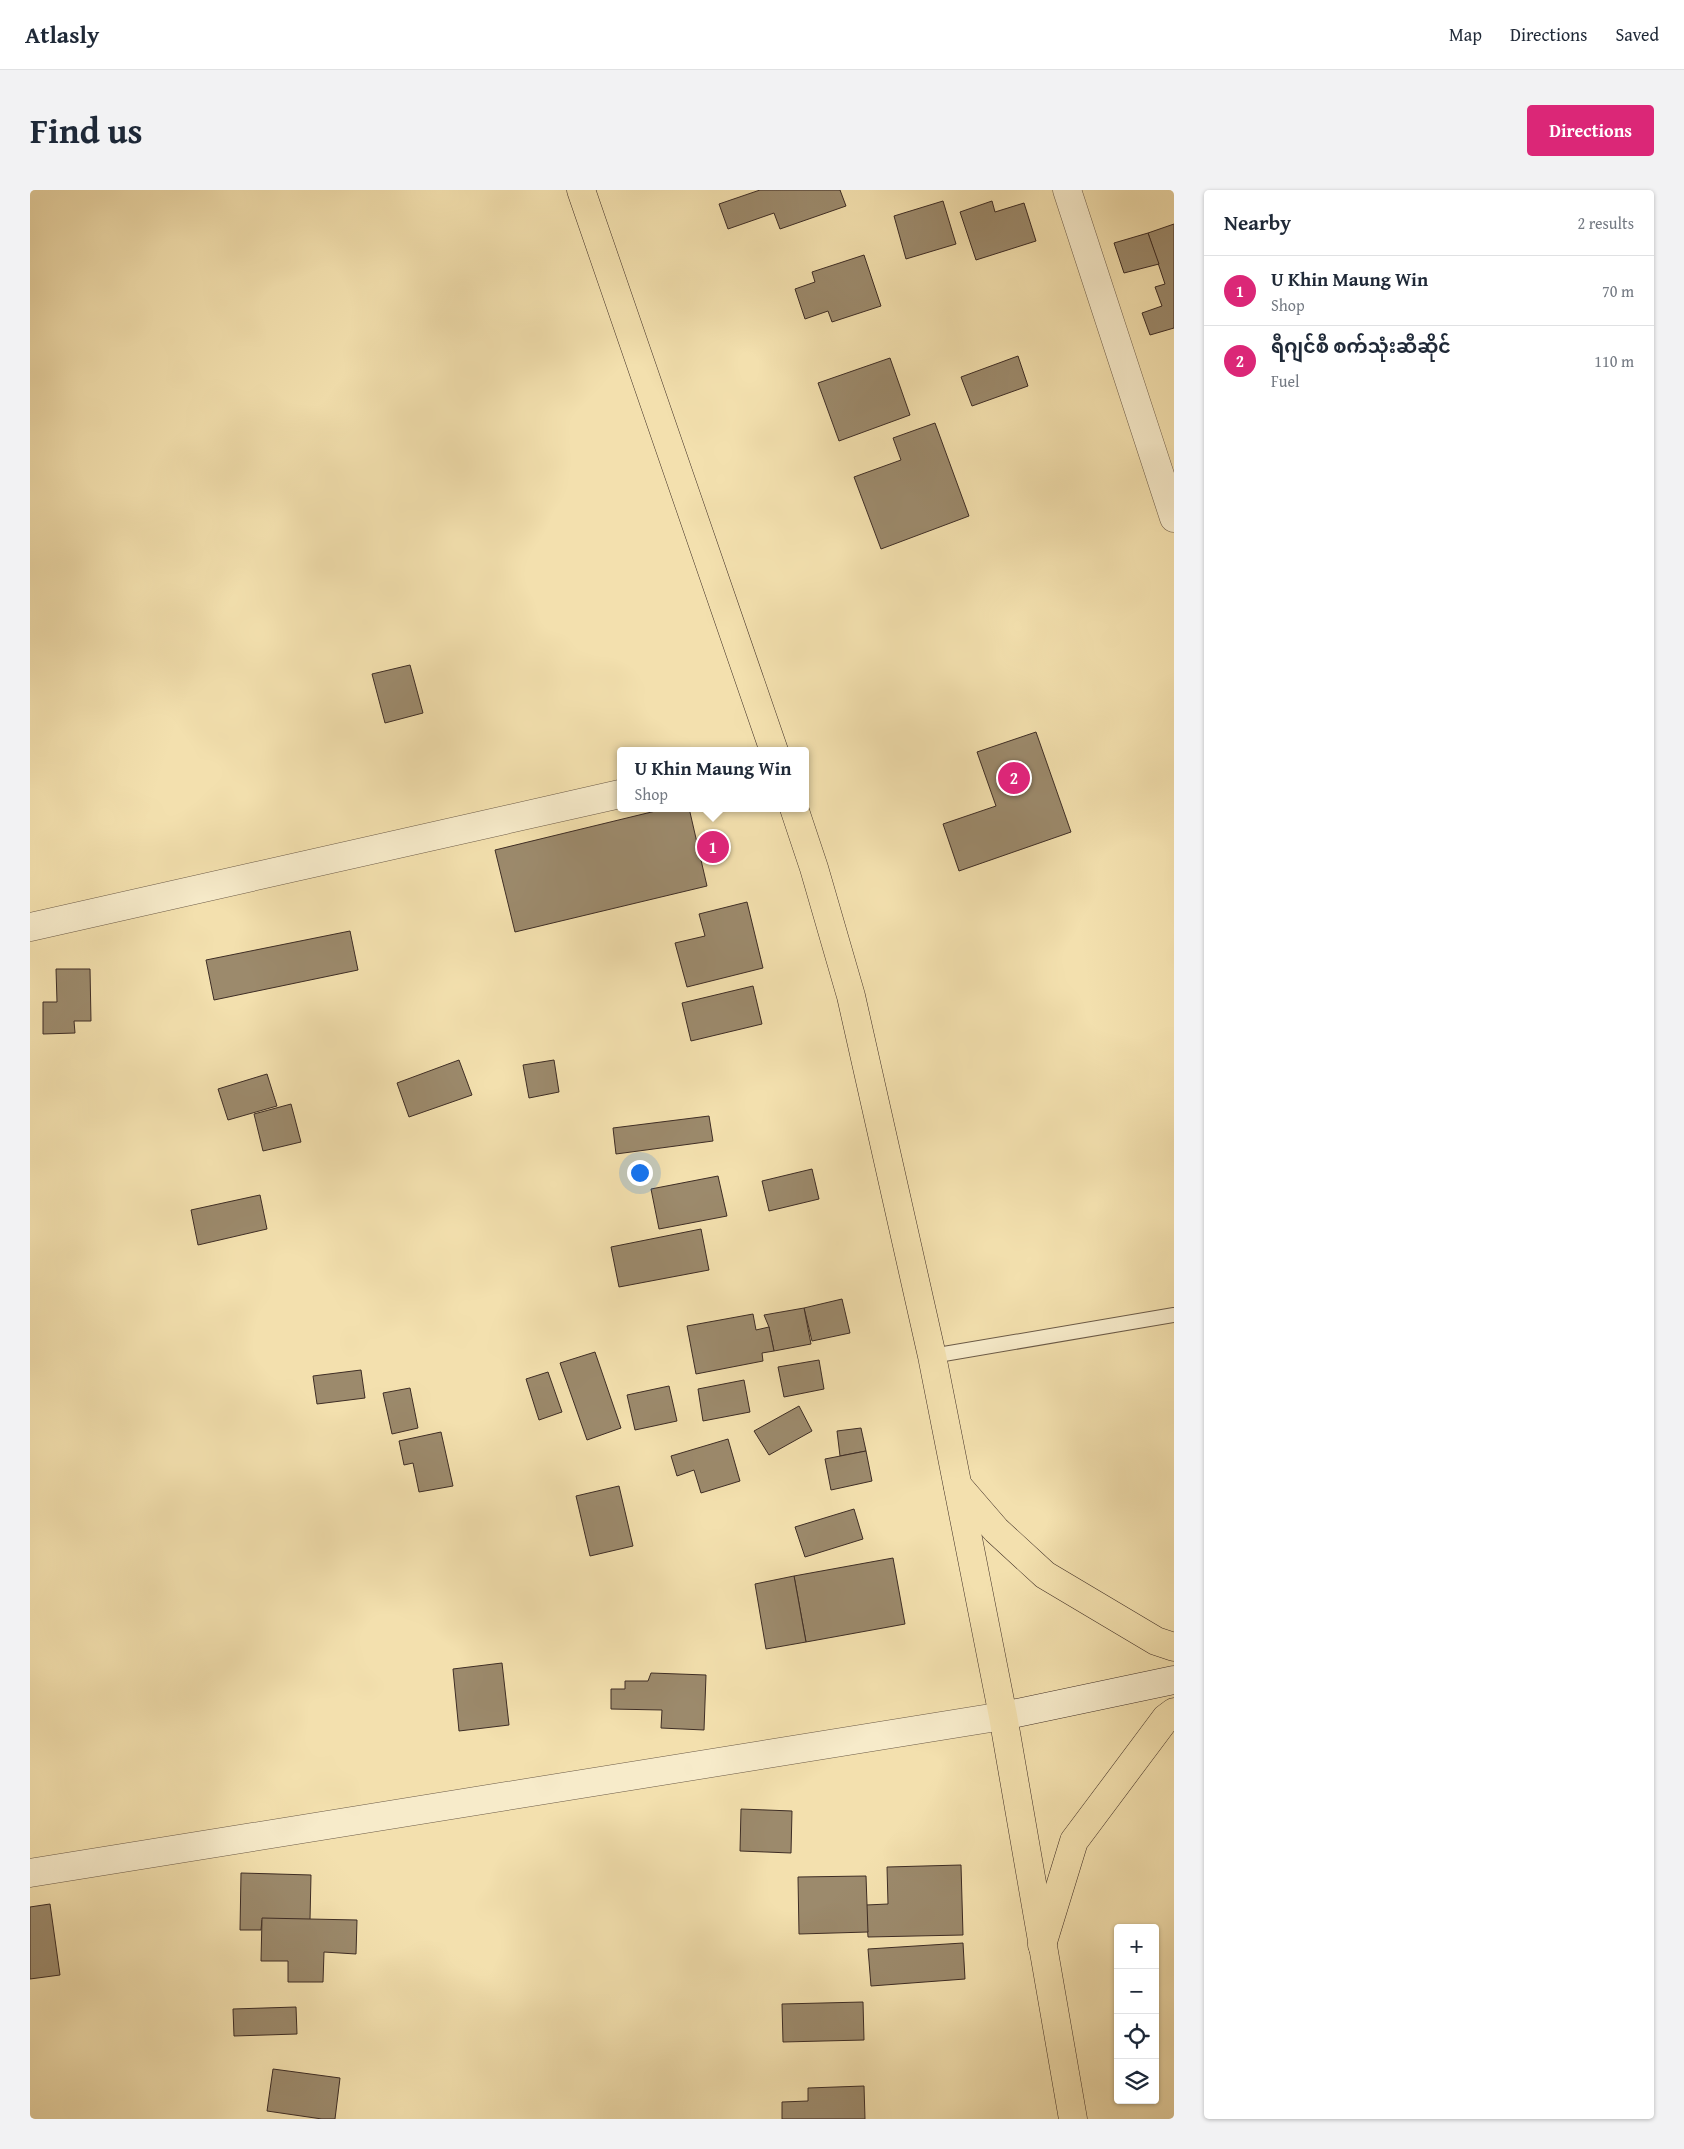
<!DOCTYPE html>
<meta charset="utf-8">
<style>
:root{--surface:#fff;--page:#f2f2f3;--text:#1f2937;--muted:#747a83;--line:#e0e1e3;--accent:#db2777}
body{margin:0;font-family:"Gentium Book Plus","Noto Sans Myanmar",serif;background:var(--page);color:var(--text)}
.controls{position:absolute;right:15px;bottom:15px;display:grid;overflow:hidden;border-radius:5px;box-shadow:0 1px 4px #0004}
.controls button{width:45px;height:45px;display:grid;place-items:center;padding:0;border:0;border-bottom:1px solid var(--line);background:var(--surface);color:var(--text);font:25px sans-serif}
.you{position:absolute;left:609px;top:982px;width:18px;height:18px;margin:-12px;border:4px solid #fff;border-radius:50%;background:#1a73e8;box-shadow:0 0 0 8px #1a73e833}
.badge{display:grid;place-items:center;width:32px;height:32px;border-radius:50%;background:var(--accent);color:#fff;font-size:16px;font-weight:700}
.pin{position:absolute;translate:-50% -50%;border:2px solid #fff;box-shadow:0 1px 5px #0006}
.popup{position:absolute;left:587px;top:557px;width:192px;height:65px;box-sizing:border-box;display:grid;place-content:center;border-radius:5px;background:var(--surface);filter:drop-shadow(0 1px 4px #0005);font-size:16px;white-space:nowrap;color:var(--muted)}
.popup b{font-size:19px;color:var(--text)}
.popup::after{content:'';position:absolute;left:50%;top:100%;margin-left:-10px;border:10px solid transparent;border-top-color:var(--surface)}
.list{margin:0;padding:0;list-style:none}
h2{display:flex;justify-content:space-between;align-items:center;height:65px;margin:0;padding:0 20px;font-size:21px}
h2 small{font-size:16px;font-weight:400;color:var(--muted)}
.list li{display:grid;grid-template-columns:32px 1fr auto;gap:15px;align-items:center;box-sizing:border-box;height:70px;padding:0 20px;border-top:1px solid var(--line)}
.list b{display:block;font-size:19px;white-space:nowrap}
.list p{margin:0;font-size:16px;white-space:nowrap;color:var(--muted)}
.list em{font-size:16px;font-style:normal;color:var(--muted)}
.icon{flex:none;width:28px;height:28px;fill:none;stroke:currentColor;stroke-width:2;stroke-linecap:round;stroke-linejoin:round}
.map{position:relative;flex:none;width:1144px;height:1929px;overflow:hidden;border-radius:5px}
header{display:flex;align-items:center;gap:30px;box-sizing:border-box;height:70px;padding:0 25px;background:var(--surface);border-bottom:1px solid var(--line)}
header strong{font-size:24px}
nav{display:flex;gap:28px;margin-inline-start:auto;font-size:18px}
.intro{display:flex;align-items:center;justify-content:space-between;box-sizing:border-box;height:120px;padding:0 30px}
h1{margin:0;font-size:35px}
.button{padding:12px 22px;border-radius:5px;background:var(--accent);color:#fff;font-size:18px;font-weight:700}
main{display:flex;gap:30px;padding:0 30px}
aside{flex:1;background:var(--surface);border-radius:5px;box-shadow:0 1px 4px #0004}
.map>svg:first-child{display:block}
</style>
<header>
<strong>Atlasly</strong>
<nav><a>Map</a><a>Directions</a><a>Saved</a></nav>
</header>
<div class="intro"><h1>Find us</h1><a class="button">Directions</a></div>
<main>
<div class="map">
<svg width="1144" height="1929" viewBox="0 0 1144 1929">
<rect width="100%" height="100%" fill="#f3e0ae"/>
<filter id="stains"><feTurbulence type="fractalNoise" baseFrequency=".004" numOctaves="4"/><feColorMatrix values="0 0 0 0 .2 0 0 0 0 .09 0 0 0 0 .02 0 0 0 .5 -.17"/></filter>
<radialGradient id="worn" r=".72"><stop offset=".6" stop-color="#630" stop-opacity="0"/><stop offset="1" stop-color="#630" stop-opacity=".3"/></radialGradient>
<g fill="#9c8a6c" stroke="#3e2d25">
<path d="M 730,0 L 810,0 L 816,16 L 750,39 L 744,23 L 698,39 L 689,14 Z"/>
<path d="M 913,11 L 926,54 L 876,69 L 864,26 Z"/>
<path d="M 962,11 L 965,22 L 994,13 L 1006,51 L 946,70 L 930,22 Z"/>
<path d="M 1144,34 L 1144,138 L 1120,145 L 1112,123 L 1132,116 L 1125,97 L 1135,94 L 1118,43 Z"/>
<path d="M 1118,43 L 1129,74 L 1094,83 L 1084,53 Z"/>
<path d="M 834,65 L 851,116 L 802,132 L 798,121 L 775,129 L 765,99 L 785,92 L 782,82 Z"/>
<path d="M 988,166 L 998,196 L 942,216 L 931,187 Z"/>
<path d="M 860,168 L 880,225 L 809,251 L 788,193 Z"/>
<path d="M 905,233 L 939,326 L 851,359 L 824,287 L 871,270 L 863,248 Z"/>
<path d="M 380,475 L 393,523 L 355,533 L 342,484 Z"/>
<path d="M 1006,542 L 1041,642 L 929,681 L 913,634 L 966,616 L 947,562 Z"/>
<path d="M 638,618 L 659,618 L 677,696 L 485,742 L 465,660 Z"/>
<path d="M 717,712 L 733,778 L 657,797 L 645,753 L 675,746 L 669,724 Z"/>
<path d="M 320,741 L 328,780 L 184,810 L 176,770 Z"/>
<path d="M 26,779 L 60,779 L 61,831 L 44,831 L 45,843 L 13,844 L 13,812 L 27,812 Z"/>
<path d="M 723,796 L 732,834 L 661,851 L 652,813 Z"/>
<path d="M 429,870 L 442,905 L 379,927 L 367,893 Z"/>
<path d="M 524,870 L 529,902 L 499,908 L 493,875 Z"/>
<path d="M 237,884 L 247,916 L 198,930 L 188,899 Z"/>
<path d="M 261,914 L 271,952 L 233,961 L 224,924 Z"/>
<path d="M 679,926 L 683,951 L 586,964 L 583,938 Z"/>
<path d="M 782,979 L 789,1009 L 739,1021 L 732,991 Z"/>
<path d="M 688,986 L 697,1026 L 629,1039 L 621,999 Z"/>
<path d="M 230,1005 L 237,1039 L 168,1055 L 161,1020 Z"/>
<path d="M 671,1039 L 679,1080 L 589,1097 L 581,1057 Z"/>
<path d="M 812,1109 L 820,1143 L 782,1151 L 774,1118 Z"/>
<path d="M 774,1118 L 781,1154 L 744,1161 L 739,1137 L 734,1125 Z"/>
<path d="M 723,1124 L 726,1140 L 739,1137 L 744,1161 L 732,1163 L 733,1171 L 666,1184 L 657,1136 Z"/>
<path d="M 565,1162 L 591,1238 L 557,1250 L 530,1173 Z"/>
<path d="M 789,1170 L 794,1199 L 754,1207 L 748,1177 Z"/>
<path d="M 331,1180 L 335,1208 L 287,1214 L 283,1186 Z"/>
<path d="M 518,1182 L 532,1222 L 509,1230 L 496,1189 Z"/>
<path d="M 714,1190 L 720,1222 L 673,1231 L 668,1199 Z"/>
<path d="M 639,1196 L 647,1231 L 605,1240 L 597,1205 Z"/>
<path d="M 380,1198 L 388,1238 L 362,1244 L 353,1203 Z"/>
<path d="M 769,1216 L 782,1241 L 739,1265 L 724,1241 Z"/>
<path d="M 831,1238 L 836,1261 L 810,1266 L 807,1241 Z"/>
<path d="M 411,1242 L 423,1296 L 389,1302 L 383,1273 L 374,1275 L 369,1251 Z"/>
<path d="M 698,1249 L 710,1291 L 671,1303 L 664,1280 L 647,1286 L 641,1266 Z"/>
<path d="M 836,1261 L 842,1291 L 801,1300 L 795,1269 Z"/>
<path d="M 589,1296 L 603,1356 L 560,1366 L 546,1306 Z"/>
<path d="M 824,1319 L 833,1349 L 775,1367 L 765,1337 Z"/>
<path d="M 863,1368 L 875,1434 L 776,1452 L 764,1386 Z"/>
<path d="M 764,1386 L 776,1452 L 736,1459 L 725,1394 Z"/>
<path d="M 472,1473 L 479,1535 L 429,1541 L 423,1479 Z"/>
<path d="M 621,1483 L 676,1485 L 674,1540 L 631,1538 L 632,1520 L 581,1519 L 581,1499 L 595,1499 L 595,1491 L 618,1491 Z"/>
<path d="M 711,1619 L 762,1621 L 761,1663 L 710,1661 Z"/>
<path d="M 931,1675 L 933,1745 L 838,1747 L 836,1715 L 858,1714 L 857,1677 Z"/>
<path d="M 211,1683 L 281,1685 L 280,1730 L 232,1730 L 231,1740 L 210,1740 Z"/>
<path d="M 836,1686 L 838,1742 L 769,1744 L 768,1687 Z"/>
<path d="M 20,1714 L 30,1785 L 0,1789 L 0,1717 Z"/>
<path d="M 232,1728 L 327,1730 L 326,1764 L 294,1762 L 293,1792 L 258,1792 L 258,1771 L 231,1771 Z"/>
<path d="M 933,1753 L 935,1789 L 841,1796 L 838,1759 Z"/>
<path d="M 833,1812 L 834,1850 L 753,1852 L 752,1814 Z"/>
<path d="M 266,1817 L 267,1844 L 204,1846 L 203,1819 Z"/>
<path d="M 243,1879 L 310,1888 L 305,1929 L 292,1929 L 237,1921 Z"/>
<path d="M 834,1896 L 835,1929 L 752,1929 L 752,1912 L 778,1911 L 778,1898 Z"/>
</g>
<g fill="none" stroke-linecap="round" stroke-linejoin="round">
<g stroke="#6b5a47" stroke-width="16">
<path id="lane" d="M 902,1166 L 1144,1125"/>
</g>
<g stroke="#6b5a47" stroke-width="29">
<g id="street">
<path d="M 1037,0 L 1144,328"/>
<path d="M 0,737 L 590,604"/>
<path d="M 0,1683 L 973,1526"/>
</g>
</g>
<g stroke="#3e2d25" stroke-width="29">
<path id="secondary" d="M 973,1526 L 1144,1490"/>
</g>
<g stroke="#3e2d25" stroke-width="29">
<g id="primary">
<path d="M 928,1296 L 966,1340 L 1015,1385 L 1126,1451 L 1144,1457"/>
<path d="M 1012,1755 L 1044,1651 L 1136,1528 L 1144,1522"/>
</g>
</g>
<g stroke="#3e2d25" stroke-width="29">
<g id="highway">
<path d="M 551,0 L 744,561"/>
<path d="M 764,618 L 784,678 L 821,806 L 902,1166 L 973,1526 L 1043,1929"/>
</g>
</g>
<use href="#lane" stroke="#f7ebca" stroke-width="14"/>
<use href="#street" stroke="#f7ebca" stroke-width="28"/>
<use href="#secondary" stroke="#f7ebca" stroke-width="28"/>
<use href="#primary" stroke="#f3e0ae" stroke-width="28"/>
<use href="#highway" stroke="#f3e0ae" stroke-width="28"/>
</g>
<rect width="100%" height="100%" filter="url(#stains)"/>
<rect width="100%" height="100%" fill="url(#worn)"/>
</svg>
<div class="controls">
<button>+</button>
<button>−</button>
<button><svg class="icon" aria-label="locate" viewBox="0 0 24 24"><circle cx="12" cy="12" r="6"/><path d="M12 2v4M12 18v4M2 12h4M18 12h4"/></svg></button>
<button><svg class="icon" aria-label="layers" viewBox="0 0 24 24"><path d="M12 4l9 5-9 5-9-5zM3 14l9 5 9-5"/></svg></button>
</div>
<div class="you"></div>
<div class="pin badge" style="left:683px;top:657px">1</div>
<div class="popup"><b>U Khin Maung Win</b>Shop</div>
<div class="pin badge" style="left:984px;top:588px">2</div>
</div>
<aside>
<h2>Nearby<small>2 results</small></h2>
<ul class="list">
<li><span class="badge">1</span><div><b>U Khin Maung Win</b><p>Shop</p></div><em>70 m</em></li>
<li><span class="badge">2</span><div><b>ရီဂျင်စီ စက်သုံးဆီဆိုင်</b><p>Fuel</p></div><em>110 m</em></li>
</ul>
</aside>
</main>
